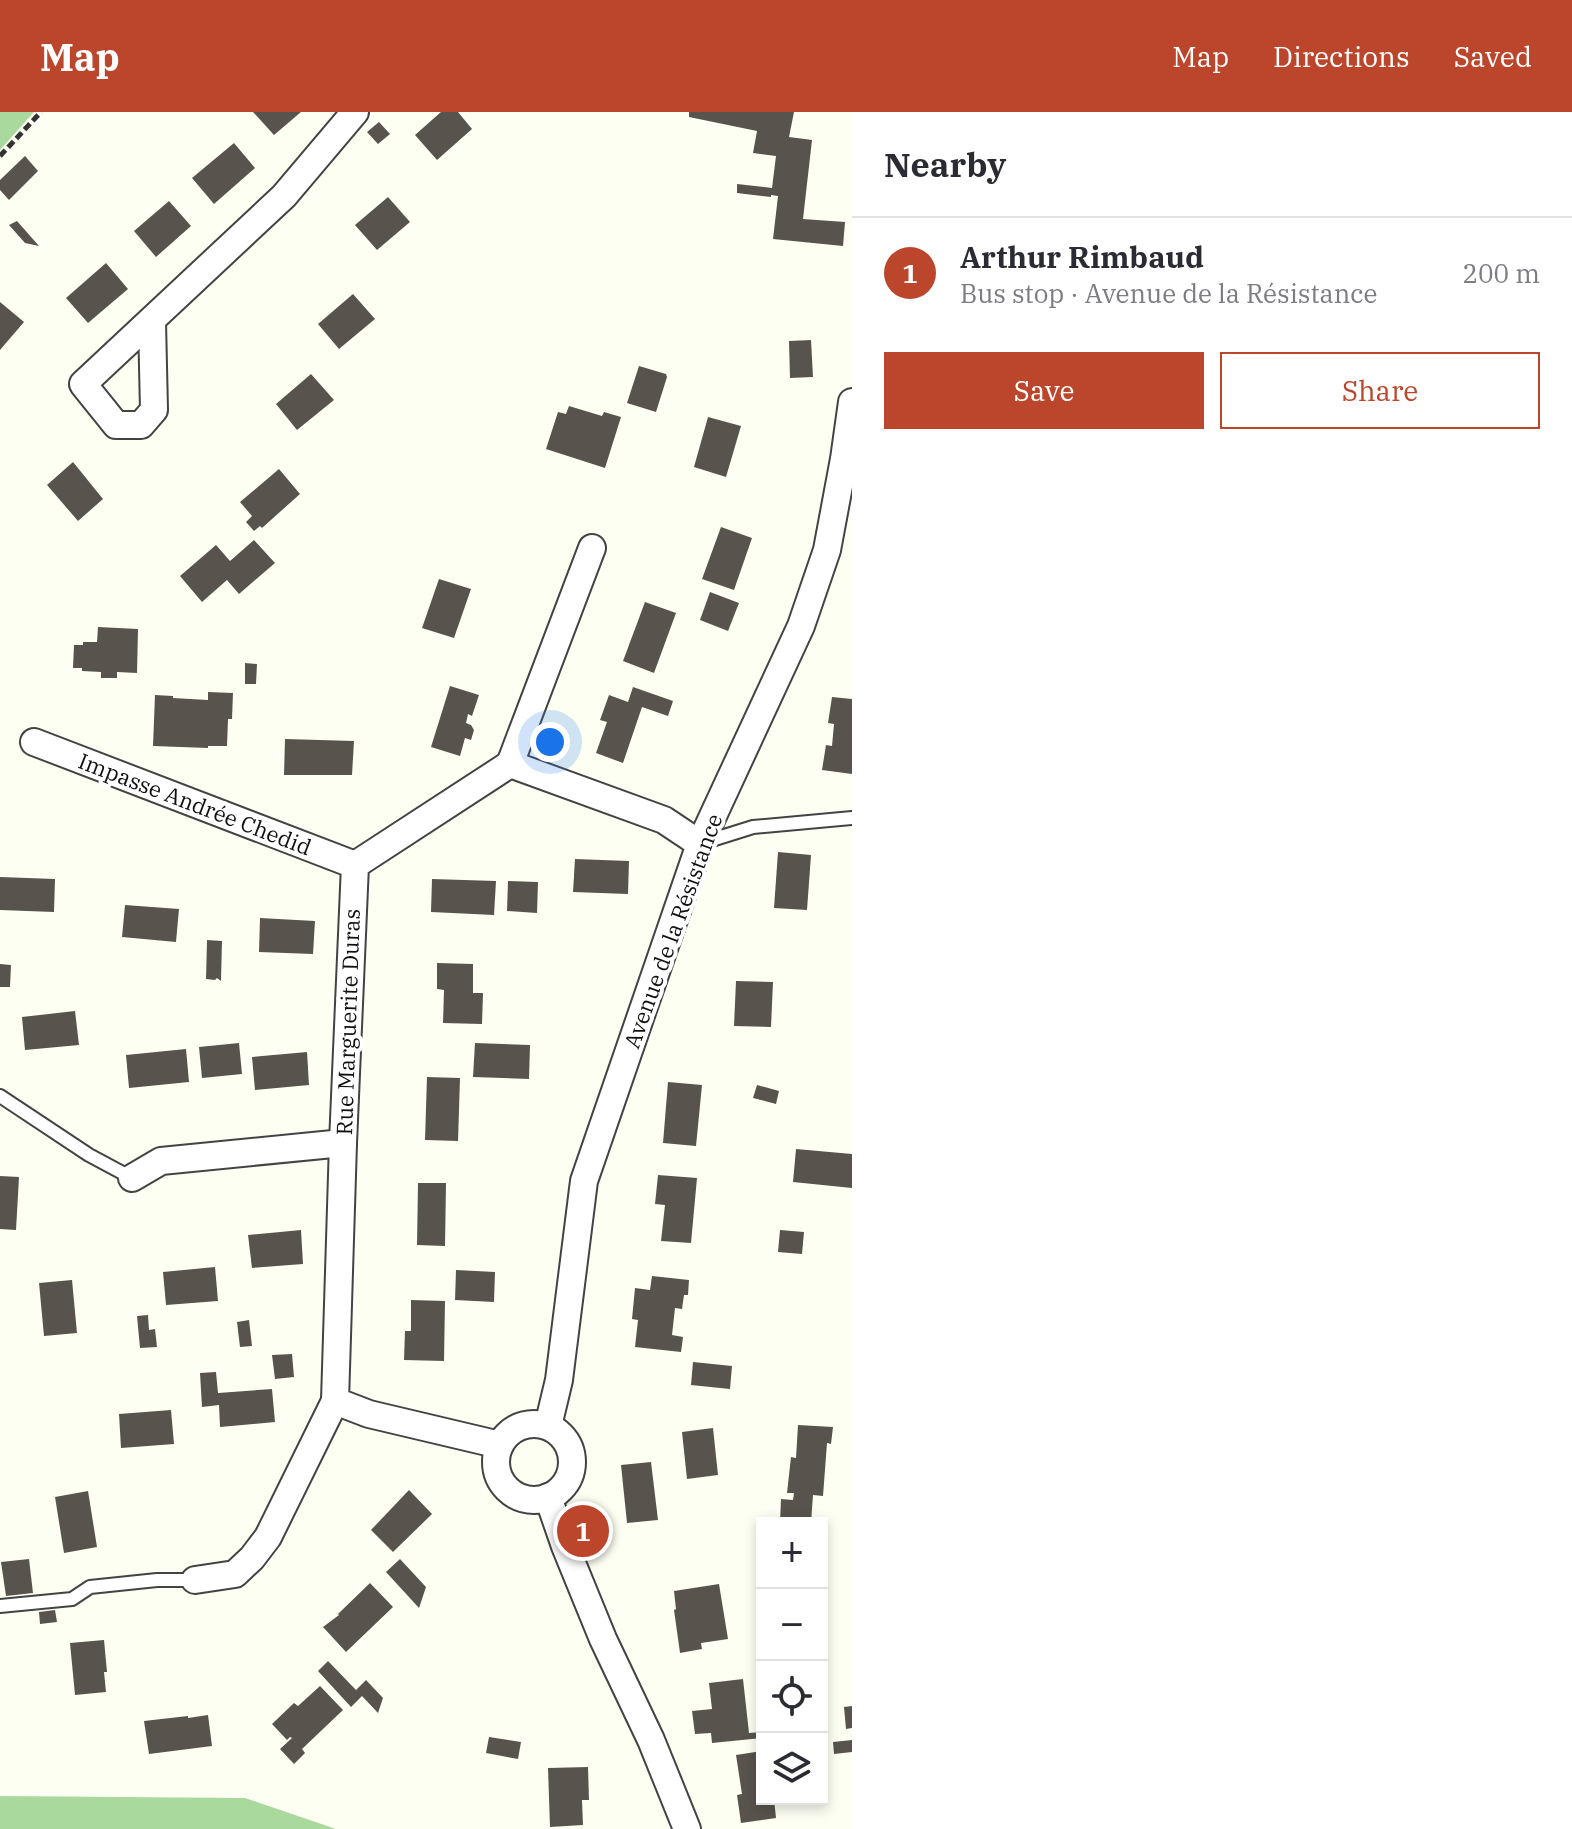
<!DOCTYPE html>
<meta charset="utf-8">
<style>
:root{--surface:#fff;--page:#f2f2f3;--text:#2b2b33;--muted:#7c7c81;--line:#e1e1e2;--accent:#bc462c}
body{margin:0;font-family:"IBM Plex Serif",serif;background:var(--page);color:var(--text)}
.controls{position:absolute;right:24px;bottom:24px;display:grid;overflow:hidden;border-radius:0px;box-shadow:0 4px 12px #0003}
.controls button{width:72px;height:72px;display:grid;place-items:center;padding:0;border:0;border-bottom:2px solid var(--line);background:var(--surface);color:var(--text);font:40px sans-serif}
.you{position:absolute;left:550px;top:630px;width:28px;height:28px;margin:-20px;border:6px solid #fff;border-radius:50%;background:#1a73e8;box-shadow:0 0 0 12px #1a73e833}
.badge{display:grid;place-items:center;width:52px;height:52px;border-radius:50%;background:var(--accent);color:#fff;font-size:26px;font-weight:700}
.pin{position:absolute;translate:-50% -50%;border:4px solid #fff;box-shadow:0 2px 8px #0006}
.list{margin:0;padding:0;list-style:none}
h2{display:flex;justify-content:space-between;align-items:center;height:104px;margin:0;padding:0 32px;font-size:34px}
h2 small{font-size:26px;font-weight:400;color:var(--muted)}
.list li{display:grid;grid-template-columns:52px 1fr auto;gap:24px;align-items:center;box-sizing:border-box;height:112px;padding:0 32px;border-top:2px solid var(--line)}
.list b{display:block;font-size:30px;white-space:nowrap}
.list p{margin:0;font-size:26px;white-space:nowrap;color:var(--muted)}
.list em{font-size:26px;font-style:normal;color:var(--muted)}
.actions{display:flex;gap:16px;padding:24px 32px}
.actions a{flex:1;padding:18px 0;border:2px solid var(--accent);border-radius:0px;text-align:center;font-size:28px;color:var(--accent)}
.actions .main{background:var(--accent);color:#fff}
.icon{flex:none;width:44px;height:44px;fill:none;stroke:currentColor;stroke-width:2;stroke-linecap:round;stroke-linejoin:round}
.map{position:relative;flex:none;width:852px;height:1717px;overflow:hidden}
header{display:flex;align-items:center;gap:48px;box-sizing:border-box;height:112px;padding:0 40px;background:var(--accent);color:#fff}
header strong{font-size:38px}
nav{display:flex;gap:44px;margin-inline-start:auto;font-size:28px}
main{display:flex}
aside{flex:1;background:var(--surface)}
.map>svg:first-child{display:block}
</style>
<header>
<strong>Map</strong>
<nav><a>Map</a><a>Directions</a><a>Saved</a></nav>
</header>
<main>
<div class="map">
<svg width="852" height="1717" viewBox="0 0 852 1717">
<rect width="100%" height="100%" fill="#fefff3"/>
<g fill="#aad99d">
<path d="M 0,0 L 34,0 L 0,38 Z"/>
<path d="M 0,1684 L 245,1686 L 336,1717 L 0,1717 Z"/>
</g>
<g fill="#58544d">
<path d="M 253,0 L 301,0 L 274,23 Z"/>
<path d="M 441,0 L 458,0 L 472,17 L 437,48 L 415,23 Z"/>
<path d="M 689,0 L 794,0 L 789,25 L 812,28 L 803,107 L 845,110 L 843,134 L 773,127 L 778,84 L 771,83 L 771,85 L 737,81 L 737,72 L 772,76 L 776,44 L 753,41 L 757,19 L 689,5 Z"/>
<path d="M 379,10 L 390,22 L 378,32 L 367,20 Z"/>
<path d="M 234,31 L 255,56 L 214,92 L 192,66 Z"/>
<path d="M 25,44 L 38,59 L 9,88 L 0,78 L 0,68 Z"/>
<path d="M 388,85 L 410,110 L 377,138 L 355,113 Z"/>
<path d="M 169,89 L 191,114 L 156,145 L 134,119 Z"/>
<path d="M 17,109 L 39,134 L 25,131 L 9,113 Z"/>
<path d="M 106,151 L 128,177 L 88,211 L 66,186 Z"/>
<path d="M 353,182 L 375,207 L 339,237 L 318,212 Z"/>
<path d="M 0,190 L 24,210 L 0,238 Z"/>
<path d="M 811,228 L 813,265 L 790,266 L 789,229 Z"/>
<path d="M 639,254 L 666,262 L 667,265 L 656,300 L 627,291 Z"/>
<path d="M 311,262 L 334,288 L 297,318 L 276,292 Z"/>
<path d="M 569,294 L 602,304 L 604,300 L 621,305 L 605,356 L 546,337 L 558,300 L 566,302 Z"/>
<path d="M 708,305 L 741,314 L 726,365 L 694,355 Z"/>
<path d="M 73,350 L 103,387 L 78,409 L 47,373 Z"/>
<path d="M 279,357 L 300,382 L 262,416 L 260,414 L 254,419 L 246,410 L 252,404 L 240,390 Z"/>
<path d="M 721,415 L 752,426 L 734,478 L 702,467 Z"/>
<path d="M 254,428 L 275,451 L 239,482 L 227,468 L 202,490 L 180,464 L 216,433 L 230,449 Z"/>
<path d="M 439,467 L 471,477 L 454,526 L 422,516 Z"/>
<path d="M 710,480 L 739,491 L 728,519 L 700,508 Z"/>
<path d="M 645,490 L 676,501 L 654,561 L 623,549 Z"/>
<path d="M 98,515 L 138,517 L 137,561 L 117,560 L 117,566 L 101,566 L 101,560 L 82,559 L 82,556 L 73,556 L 74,533 L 83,533 L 83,530 L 97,530 Z"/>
<path d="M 245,551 L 257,552 L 256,572 L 245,572 Z"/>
<path d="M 450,574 L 479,583 L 472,604 L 468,602 L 466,611 L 471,613 L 474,618 L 471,628 L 465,626 L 460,644 L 431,635 Z"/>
<path d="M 633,575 L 673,589 L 668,604 L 642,595 L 623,651 L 596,641 L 607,610 L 600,608 L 609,583 L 628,590 Z"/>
<path d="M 208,580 L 233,581 L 232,607 L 228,607 L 227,634 L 208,634 L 208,636 L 153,634 L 155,583 L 173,584 L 173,586 L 208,588 Z"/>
<path d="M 832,585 L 852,587 L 852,662 L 822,658 L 826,633 L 832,634 L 834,612 L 828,611 Z"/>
<path d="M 285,627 L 354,629 L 352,663 L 284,663 Z"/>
<path d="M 778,740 L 811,743 L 807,798 L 774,796 Z"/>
<path d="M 575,747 L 629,749 L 628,782 L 573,780 Z"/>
<path d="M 0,765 L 55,767 L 54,800 L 0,798 Z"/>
<path d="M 432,767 L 496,769 L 494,803 L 431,800 Z"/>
<path d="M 508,769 L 538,770 L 537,801 L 507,799 Z"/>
<path d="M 125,793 L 179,797 L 176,830 L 122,825 Z"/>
<path d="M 260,806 L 315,809 L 313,842 L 259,840 Z"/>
<path d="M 207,828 L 222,829 L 221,869 L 217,866 L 215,868 L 206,867 Z"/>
<path d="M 437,851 L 473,852 L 473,881 L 483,881 L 482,912 L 443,911 L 444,878 L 437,877 Z"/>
<path d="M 0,852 L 11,853 L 10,875 L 0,875 Z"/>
<path d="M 736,869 L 773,870 L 771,915 L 734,914 Z"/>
<path d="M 75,899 L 79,933 L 25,938 L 22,905 Z"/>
<path d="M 239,931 L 242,962 L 202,966 L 199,935 Z"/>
<path d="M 475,931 L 530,933 L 529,967 L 473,965 Z"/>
<path d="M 186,937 L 189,970 L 129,976 L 126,943 Z"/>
<path d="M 307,940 L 309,973 L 255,978 L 252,945 Z"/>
<path d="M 427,965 L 460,966 L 458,1029 L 425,1028 Z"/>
<path d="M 668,970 L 702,973 L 696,1034 L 663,1031 Z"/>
<path d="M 757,973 L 779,979 L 776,992 L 753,986 Z"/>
<path d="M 796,1037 L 852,1042 L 852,1076 L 793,1070 Z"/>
<path d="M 658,1063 L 697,1066 L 691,1131 L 661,1129 L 665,1093 L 655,1092 Z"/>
<path d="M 0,1064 L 19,1065 L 16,1118 L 0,1117 Z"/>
<path d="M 418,1071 L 446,1071 L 445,1134 L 417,1133 Z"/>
<path d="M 301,1118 L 303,1152 L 252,1156 L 248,1123 Z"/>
<path d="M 780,1118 L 804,1120 L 802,1142 L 778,1140 Z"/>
<path d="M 215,1155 L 218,1189 L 166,1193 L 163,1160 Z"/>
<path d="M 456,1158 L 495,1160 L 494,1190 L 455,1188 Z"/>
<path d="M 652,1164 L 689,1168 L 688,1183 L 684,1183 L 682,1197 L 675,1196 L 672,1223 L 683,1225 L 681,1240 L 635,1235 L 638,1208 L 632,1207 L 635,1176 L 650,1178 Z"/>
<path d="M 72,1168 L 77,1221 L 44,1224 L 39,1171 Z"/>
<path d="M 411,1188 L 445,1189 L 444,1249 L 404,1248 L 405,1219 L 411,1219 Z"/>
<path d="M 148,1203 L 149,1218 L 155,1217 L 157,1235 L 140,1236 L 137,1204 Z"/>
<path d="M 249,1208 L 252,1234 L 240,1235 L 237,1210 Z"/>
<path d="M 292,1242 L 294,1265 L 275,1267 L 272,1243 Z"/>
<path d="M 693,1250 L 732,1254 L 730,1277 L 691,1273 Z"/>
<path d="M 216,1260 L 218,1281 L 272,1277 L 275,1310 L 220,1315 L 219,1293 L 202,1295 L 200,1261 Z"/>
<path d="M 171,1298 L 174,1332 L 121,1336 L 119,1302 Z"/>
<path d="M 798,1313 L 833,1315 L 831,1332 L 827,1331 L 823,1384 L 813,1383 L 811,1411 L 780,1411 L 781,1387 L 793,1388 L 794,1381 L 787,1381 L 791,1345 L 796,1346 Z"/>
<path d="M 713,1316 L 718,1363 L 687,1367 L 682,1320 Z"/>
<path d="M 651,1350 L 658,1408 L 627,1411 L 621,1353 Z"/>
<path d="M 409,1378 L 432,1402 L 393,1440 L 371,1418 Z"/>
<path d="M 88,1379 L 97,1435 L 64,1441 L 55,1385 Z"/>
<path d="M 29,1447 L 33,1481 L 6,1484 L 1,1450 Z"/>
<path d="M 400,1447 L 426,1475 L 419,1496 L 386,1460 Z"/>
<path d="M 370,1471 L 393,1495 L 346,1540 L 323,1515 L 339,1503 L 338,1502 Z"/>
<path d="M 719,1472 L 728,1527 L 701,1531 L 702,1537 L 680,1541 L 674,1498 L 676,1497 L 674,1479 Z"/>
<path d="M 55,1498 L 57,1510 L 40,1512 L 39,1500 Z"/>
<path d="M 104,1528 L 107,1560 L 104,1560 L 106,1580 L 75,1583 L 70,1531 Z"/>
<path d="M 328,1549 L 356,1578 L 366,1568 L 383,1586 L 378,1601 L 362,1584 L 351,1595 L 318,1559 Z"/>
<path d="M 743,1567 L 749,1621 L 762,1620 L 762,1626 L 712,1631 L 711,1621 L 695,1622 L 692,1599 L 712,1597 L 709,1571 Z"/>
<path d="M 320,1574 L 343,1598 L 302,1637 L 305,1641 L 294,1652 L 280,1637 L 292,1626 L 290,1625 L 287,1628 L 272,1612 L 294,1591 L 298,1594 Z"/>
<path d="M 852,1594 L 852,1616 L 846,1617 L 844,1595 Z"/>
<path d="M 208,1603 L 212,1634 L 149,1642 L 144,1609 L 188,1604 L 188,1606 Z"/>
<path d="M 489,1625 L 521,1630 L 518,1647 L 486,1641 Z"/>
<path d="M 852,1628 L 852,1640 L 834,1642 L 833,1630 Z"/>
<path d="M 762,1639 L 762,1687 L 774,1687 L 776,1706 L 741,1711 L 737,1683 L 742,1682 L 736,1643 Z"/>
<path d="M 588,1655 L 589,1688 L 582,1688 L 583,1713 L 550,1715 L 548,1656 Z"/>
</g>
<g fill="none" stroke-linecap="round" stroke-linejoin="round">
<g stroke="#434343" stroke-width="16">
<g id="lane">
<path d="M 702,731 L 753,715 L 852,706"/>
<path d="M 0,984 L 89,1043 L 132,1066"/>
<path d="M 0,1494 L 72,1487 L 90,1475 L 157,1468 L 195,1468"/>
</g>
</g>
<g stroke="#434343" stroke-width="30">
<g id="street">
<path d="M 152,210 L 154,298 L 141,313 L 116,313 L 83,272 L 284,84 L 355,0"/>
<path d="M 34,630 L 355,753"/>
<path d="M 510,652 L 592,436"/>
<path d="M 132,1066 L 161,1049 L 343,1031"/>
<circle cx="534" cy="1350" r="38"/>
<path d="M 548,1314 L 559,1268 L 584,1069 L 700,732 L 801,514 L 827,438 L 844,347 L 852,290"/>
<path d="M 500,1333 L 369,1302 L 335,1289 L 343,1031 L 355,753 L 510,652 L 664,708 L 700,732"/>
<path d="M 548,1385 L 565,1434 L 603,1527 L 651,1628 L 687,1717"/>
<path d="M 195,1468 L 235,1462 L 252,1446 L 268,1425 L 335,1289"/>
</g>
</g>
<path stroke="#323232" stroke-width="5" stroke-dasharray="8 4" stroke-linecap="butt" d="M 0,44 L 41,0"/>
<use href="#lane" stroke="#fff" stroke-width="12"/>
<use href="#street" stroke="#fff" stroke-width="26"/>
</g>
<g text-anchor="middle" stroke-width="8" stroke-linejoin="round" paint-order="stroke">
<g font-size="22" fill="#101010" stroke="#fff">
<text transform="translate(195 692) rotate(21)" y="8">Impasse Andrée Chedid</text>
<text transform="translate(673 819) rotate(-70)" y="8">Avenue de la Résistance</text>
<text transform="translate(348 910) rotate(-88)" y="8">Rue Marguerite Duras</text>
</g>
</g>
</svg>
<div class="controls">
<button>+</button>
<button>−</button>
<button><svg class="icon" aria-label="locate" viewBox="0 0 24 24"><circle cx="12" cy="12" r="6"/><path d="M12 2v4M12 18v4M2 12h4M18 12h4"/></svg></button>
<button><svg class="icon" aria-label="layers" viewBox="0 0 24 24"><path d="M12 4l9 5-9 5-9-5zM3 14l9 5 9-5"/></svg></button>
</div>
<div class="you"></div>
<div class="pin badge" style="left:583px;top:1419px">1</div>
</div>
<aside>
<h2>Nearby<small></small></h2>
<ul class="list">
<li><span class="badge">1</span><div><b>Arthur Rimbaud</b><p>Bus stop · Avenue de la Résistance</p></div><em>200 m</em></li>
</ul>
<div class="actions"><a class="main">Save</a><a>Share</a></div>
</aside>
</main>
